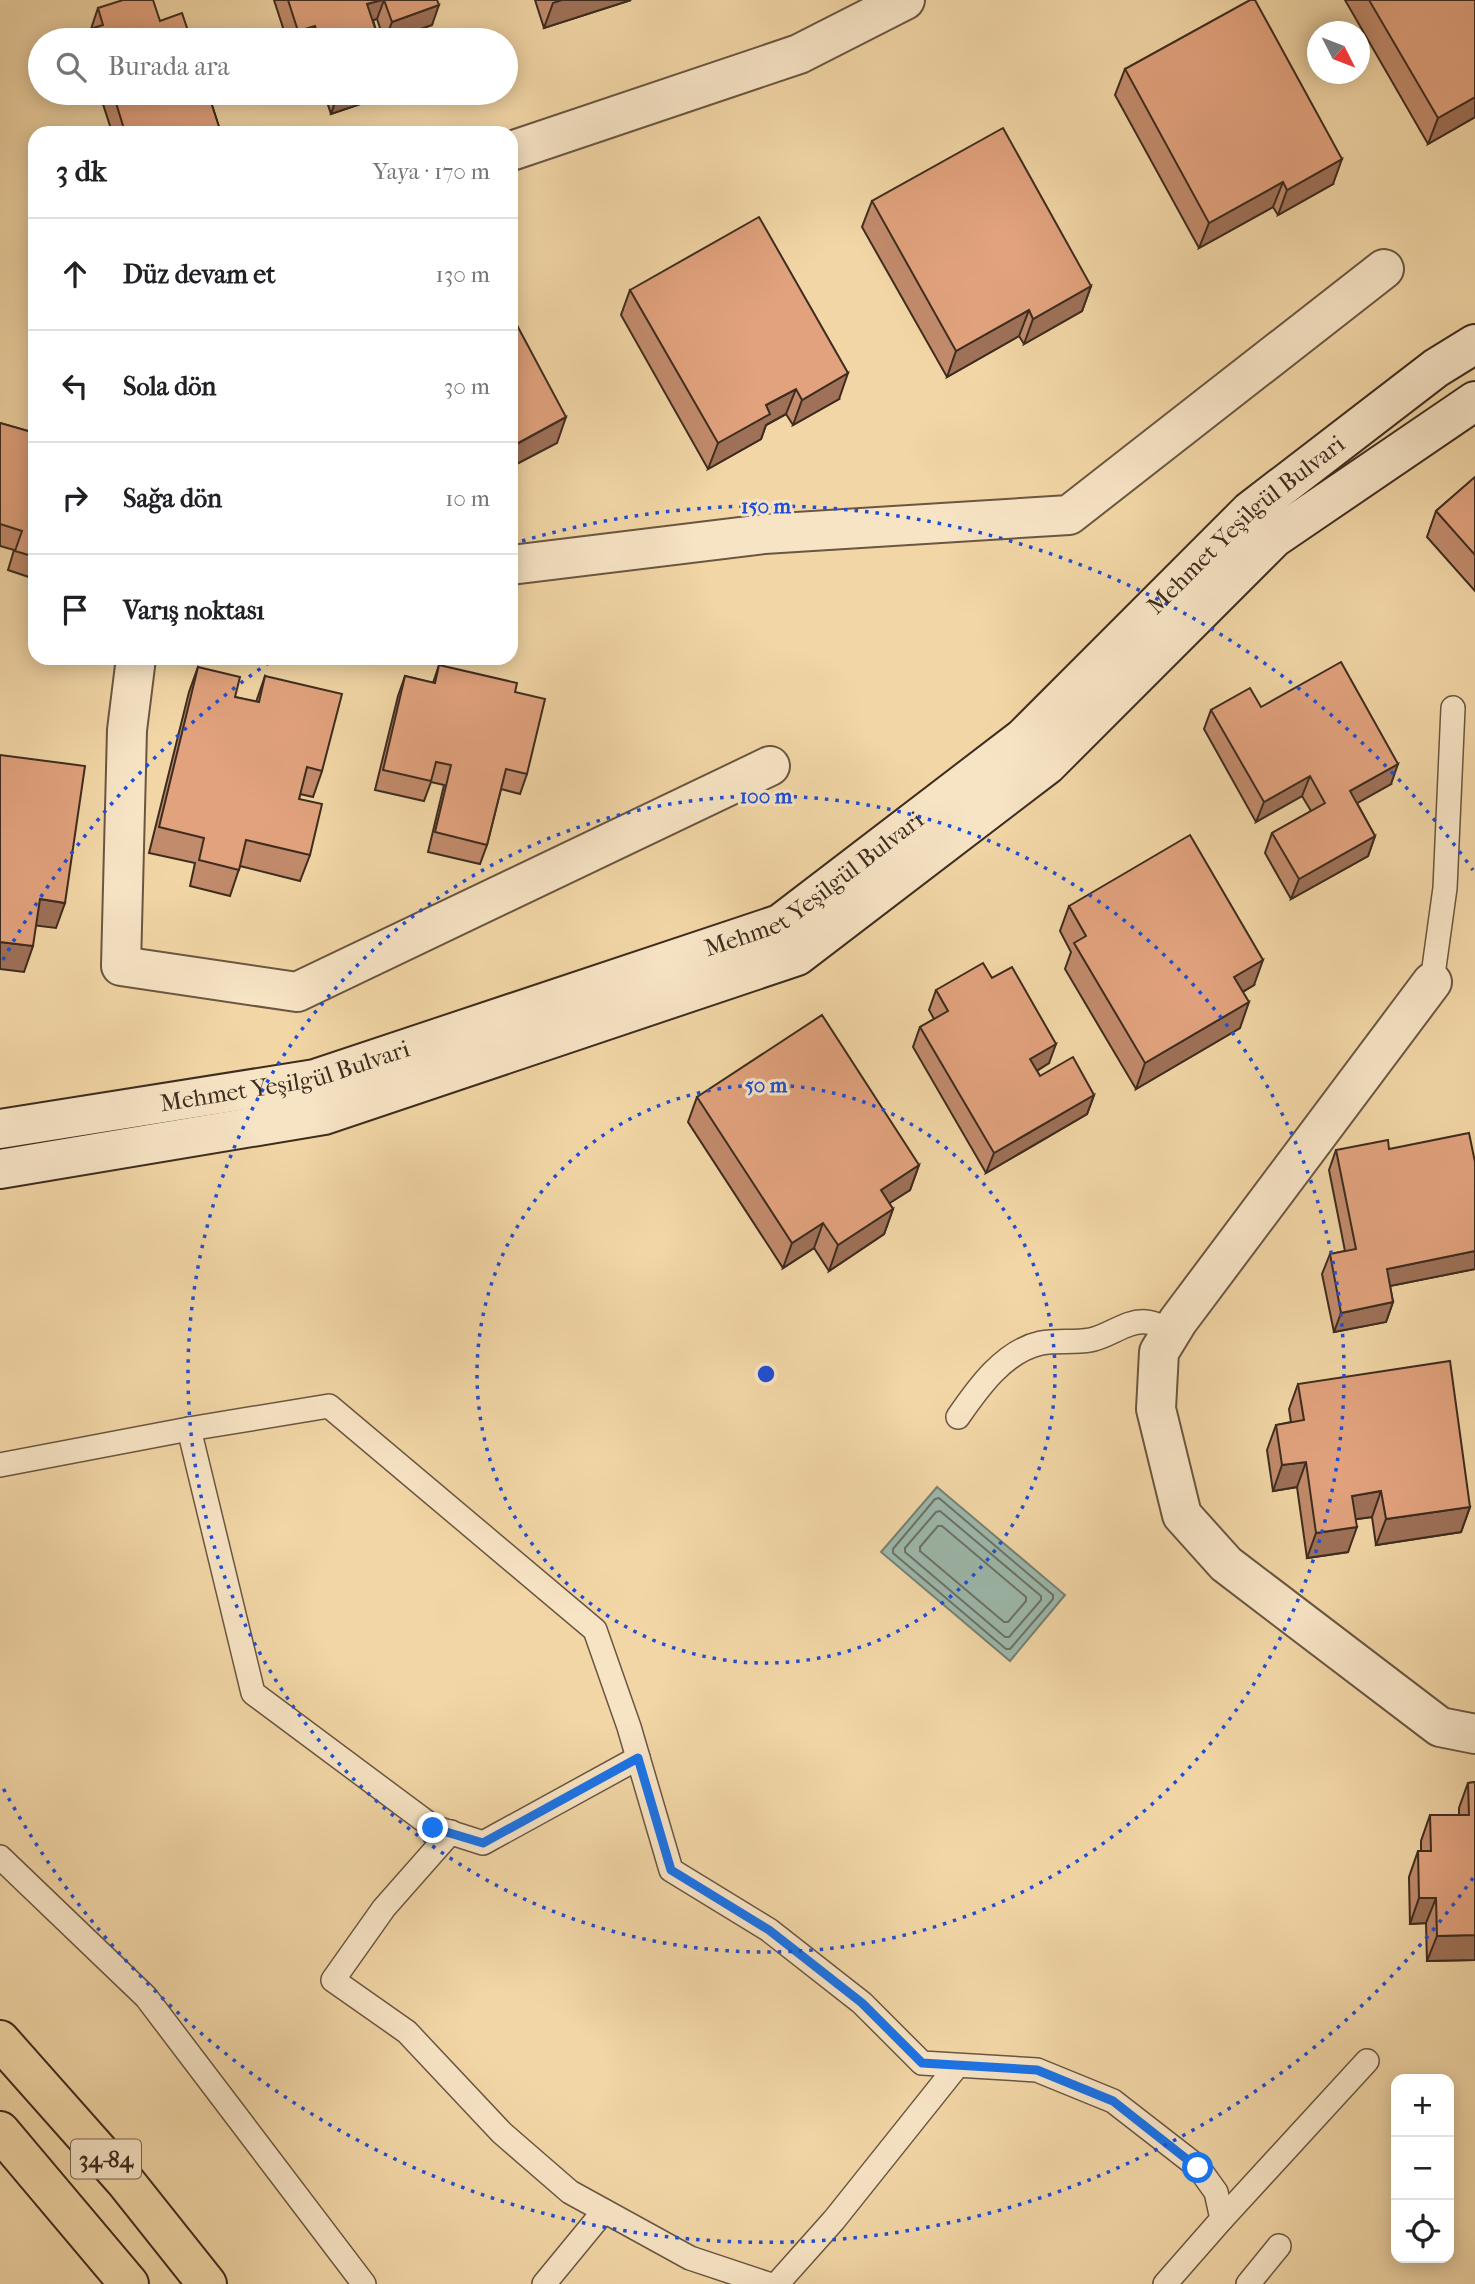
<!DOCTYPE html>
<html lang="tr">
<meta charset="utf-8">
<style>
:root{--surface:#fff;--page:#f6f6f6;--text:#202124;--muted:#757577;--line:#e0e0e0}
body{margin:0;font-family:"IM FELL French Canon",serif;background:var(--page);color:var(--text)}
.controls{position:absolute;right:21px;bottom:21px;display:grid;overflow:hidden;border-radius:14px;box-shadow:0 4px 18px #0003}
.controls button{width:63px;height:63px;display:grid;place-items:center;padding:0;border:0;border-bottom:2px solid var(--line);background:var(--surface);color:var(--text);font:35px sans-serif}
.compass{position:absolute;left:1307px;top:21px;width:63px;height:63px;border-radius:50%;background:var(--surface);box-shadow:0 4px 18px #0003;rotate:132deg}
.stop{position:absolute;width:21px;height:21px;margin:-16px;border:5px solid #1a73e8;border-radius:50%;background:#fff}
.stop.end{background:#1a73e8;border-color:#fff;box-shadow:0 2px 7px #0008}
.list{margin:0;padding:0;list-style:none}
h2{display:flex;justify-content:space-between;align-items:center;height:91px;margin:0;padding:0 28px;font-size:30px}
h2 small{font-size:23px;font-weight:400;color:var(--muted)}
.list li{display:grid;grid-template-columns:46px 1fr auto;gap:21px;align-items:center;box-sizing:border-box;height:112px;padding:0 28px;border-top:2px solid var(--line)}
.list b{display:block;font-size:26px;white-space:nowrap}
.list em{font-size:23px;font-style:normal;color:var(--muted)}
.icon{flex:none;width:38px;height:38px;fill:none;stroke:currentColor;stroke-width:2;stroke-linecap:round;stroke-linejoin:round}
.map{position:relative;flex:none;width:1475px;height:2284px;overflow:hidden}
.search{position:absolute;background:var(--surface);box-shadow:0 4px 18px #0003;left:28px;top:28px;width:490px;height:77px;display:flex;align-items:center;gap:18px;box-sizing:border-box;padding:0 24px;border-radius:38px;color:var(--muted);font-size:26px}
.panel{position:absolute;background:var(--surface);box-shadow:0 4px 18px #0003;left:28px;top:126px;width:490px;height:539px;border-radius:21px}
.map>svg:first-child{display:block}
</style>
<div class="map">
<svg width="1475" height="2284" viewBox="0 0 1475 2284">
<rect width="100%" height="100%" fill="#f2d6a6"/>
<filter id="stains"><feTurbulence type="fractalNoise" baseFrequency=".00286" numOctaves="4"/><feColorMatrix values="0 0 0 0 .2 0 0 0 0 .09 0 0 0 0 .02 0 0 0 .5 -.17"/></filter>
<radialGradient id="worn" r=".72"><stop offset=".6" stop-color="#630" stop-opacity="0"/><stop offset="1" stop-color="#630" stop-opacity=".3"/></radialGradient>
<path fill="#9cb8ac" stroke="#768074" stroke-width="2" d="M 937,1487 L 1065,1595 L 1010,1661 L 881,1552 Z"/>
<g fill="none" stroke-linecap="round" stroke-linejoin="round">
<g stroke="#6c7266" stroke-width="2">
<path d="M 939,1498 L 1053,1595 L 1053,1599 L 1010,1649 L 1006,1649 L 893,1553 L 893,1549 L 935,1499 Z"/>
<path d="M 940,1511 L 1041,1596 L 1041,1600 L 1009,1637 L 1005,1637 L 905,1552 L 905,1548 L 936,1512 Z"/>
<path d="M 938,1526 L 942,1526 L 1026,1597 L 1026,1601 L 1008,1622 L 1004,1622 L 920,1551 L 920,1547 Z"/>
</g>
<g stroke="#6a5641" stroke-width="26">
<g id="lane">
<path d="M 1432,982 L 1445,888 L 1453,708"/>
<path d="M 958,1417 C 978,1388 1004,1351 1041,1343 C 1057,1340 1074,1343 1090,1340 C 1109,1337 1126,1320 1146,1322 C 1154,1322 1164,1328 1172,1331"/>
<path d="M 189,1429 L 253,1693 L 433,1827 L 483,1843 L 638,1758"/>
<path d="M 0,1465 L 189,1429 L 329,1406 L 595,1630 L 629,1727 L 671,1870 L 769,1930 L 862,2003 L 922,2063 L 1037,2070 L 1113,2101 L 1198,2167 L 1216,2192 L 1222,2219 L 1165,2284"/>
<path d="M 451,1832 L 384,1908 L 333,1980 L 407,2032 L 502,2133 L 570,2192 L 690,2258 L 768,2284"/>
<path d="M 0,1857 L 146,1997 L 364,2284"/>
<path d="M 1222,2219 L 1367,2061"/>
<path d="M 544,2284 L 604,2211"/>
<path d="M 777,2284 L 834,2220 L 957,2066"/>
<path d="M 1248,2284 L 1279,2246"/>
</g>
</g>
<g stroke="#6a5641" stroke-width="42">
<g id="street">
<path d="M 511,151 L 799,54 L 905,0"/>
<path d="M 511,565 L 764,534 L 1069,515 L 1384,269"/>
<path d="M 136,658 L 127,730 L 121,966 L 297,992 L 770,766"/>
<path d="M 1432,982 L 1178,1321 L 1159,1352 L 1156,1409 L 1182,1515 L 1226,1564 L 1440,1727 L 1475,1734"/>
</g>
</g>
<g stroke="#3d2c1f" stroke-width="42">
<g id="secondary">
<path id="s1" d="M 0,1129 L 315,1079 L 780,924 L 1023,738 L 1250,511 L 1436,368 L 1475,344"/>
<path d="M 0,1169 L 324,1115 L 797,956 L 1047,765 L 1274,538 L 1475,401"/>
</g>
</g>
<g stroke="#3d2c1f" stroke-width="42">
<g id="primary">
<path d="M 0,2040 L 125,2181 L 207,2284"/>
<path d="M 0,2131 L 129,2284"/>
</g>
</g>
<use href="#lane" stroke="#f7e4c5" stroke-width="23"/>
<use href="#street" stroke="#f7e4c5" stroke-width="38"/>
<use href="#secondary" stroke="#f7e4c5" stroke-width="38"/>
<use href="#primary" stroke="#f2d6a6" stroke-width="38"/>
</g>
<g fill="#c28b6c" stroke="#3d2c1f" stroke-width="2">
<path d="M 274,0 L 437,0 L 432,25 L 388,40 L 384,40 L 377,19 L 373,20 L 379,40 L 287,40 Z"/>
<path d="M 535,0 L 631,0 L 544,28 Z"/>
<path d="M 1345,0 L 1475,0 L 1475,117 L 1428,144 Z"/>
<path d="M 98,8 L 160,21 L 191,40 L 74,40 L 77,33 L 91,29 Z"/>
<path d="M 1125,69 L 1333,184 L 1278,215 L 1273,207 L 1199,248 L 1115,95 Z"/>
<path d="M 82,93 L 208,93 L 221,133 L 112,132 L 100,95 L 84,100 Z"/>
<path d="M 324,93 L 385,93 L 384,96 L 331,114 Z"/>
<path d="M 872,201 L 1091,286 L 1082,311 L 1024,344 L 1019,336 L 947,377 L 862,227 Z"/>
<path d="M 630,290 L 839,399 L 793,425 L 786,414 L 766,425 L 761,439 L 708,469 L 621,315 Z"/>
<path d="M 0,423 L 35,433 L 35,579 L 8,570 L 14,550 L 0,546 Z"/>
<path d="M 1475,477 L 1475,591 L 1427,537 L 1436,511 Z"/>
<path d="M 439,665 L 515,692 L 527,774 L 520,794 L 501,789 L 487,845 L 480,864 L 428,852 L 444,785 L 431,782 L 424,801 L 375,790 L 398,696 L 405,676 L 433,683 Z"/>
<path d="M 198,667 L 235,697 L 256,702 L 265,676 L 322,771 L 313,797 L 300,794 L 299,799 L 310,855 L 300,881 L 240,866 L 230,896 L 190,886 L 195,863 L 149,853 L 189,692 Z"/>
<path d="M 1261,707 L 1391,784 L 1357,803 L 1375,836 L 1368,856 L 1291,899 L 1265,853 L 1272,833 L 1311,811 L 1302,796 L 1256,822 L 1204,729 L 1211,710 Z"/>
<path d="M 1069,906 L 1254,985 L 1243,992 L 1240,1028 L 1136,1089 L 1065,969 L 1071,952 L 1060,931 Z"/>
<path d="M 992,978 L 1049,1063 L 1037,1071 L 1040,1076 L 1094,1095 L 1087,1114 L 986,1173 L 913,1047 L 920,1027 L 934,1019 L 929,1010 L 936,990 Z"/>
<path d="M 697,1097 L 919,1165 L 910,1190 L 889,1203 L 893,1209 L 884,1234 L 829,1271 L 814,1248 L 783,1268 L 688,1122 Z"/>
<path d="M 1389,1149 L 1475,1162 L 1475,1269 L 1390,1286 L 1393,1302 L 1386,1322 L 1334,1332 L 1322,1274 L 1330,1254 L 1345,1251 L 1329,1170 L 1336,1150 Z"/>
<path d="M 1298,1384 L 1470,1507 L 1461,1532 L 1376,1545 L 1372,1517 L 1356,1519 L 1348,1552 L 1307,1558 L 1297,1487 L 1273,1491 L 1267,1450 L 1276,1425 L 1291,1422 L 1289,1409 Z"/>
<path d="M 1475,1782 L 1475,1960 L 1427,1961 L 1426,1923 L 1410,1924 L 1409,1877 L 1418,1851 L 1421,1851 L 1421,1841 L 1430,1815 L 1459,1815 L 1459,1808 L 1468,1783 Z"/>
</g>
<g fill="#9e7158" stroke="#3d2c1f" stroke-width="2">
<path d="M 382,0 L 384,0 L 377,19 L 360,24 L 367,4 Z"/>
<path d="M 562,0 L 631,0 L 544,28 L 553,3 Z"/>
<path d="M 439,5 L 432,25 L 388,40 L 385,40 L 392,22 Z"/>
<path d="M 315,26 L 310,40 L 295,40 L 298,31 Z"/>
<path d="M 87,93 L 100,93 L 100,95 L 84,100 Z"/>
<path d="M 341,93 L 385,93 L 384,96 L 331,114 L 338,94 Z"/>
<path d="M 1475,97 L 1475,117 L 1428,144 L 1438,118 Z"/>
<path d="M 1342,159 L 1333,184 L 1278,215 L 1287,190 Z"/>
<path d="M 1283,182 L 1273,207 L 1199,248 L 1209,223 Z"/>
<path d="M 1091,286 L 1082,311 L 1024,344 L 1033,319 Z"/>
<path d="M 1029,310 L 1019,336 L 947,377 L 956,351 Z"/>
<path d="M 848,373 L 839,399 L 793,425 L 802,400 Z"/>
<path d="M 796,389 L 786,414 L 766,425 L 761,439 L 708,469 L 718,443 L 766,405 Z"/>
<path d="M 566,417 L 557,443 L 511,467 L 511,447 Z"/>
<path d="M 1398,764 L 1391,784 L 1343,811 L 1350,791 Z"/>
<path d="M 1310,776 L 1302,796 L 1256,822 L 1264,802 Z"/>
<path d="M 1375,836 L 1368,856 L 1291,899 L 1299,879 Z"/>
<path d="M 40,899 L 65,903 L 56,928 L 31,925 Z"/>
<path d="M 0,942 L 33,946 L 24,972 L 0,969 Z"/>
<path d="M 1263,960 L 1254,985 L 1225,1002 L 1234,977 Z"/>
<path d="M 1249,1002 L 1240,1028 L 1136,1089 L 1145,1063 Z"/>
<path d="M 1056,1044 L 1049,1063 L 1023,1079 L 1030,1059 Z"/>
<path d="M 1094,1095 L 1087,1114 L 986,1173 L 994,1153 Z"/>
<path d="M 919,1165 L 910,1190 L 871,1215 L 881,1190 Z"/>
<path d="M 893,1209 L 884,1234 L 829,1271 L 838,1245 Z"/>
<path d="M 823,1223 L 814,1248 L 783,1268 L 792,1243 Z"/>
<path d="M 1475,1251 L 1475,1269 L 1380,1288 L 1387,1269 Z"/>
<path d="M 1393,1302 L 1386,1322 L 1334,1332 L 1341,1313 Z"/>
<path d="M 1306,1462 L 1297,1487 L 1273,1491 L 1282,1465 Z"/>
<path d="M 1381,1491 L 1372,1517 L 1343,1521 L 1352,1496 Z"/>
<path d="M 1470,1507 L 1461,1532 L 1376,1545 L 1386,1519 Z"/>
<path d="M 1357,1527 L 1348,1552 L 1307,1558 L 1316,1533 Z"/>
<path d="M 1419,1898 L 1436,1898 L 1426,1923 L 1410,1924 Z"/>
<path d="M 1475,1935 L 1475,1960 L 1427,1961 L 1437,1936 Z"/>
</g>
<g fill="#e1a27d" stroke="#3d2c1f" stroke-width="2">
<path d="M 123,0 L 153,0 L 160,21 L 182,13 L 191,40 L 79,40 L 77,33 L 103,25 L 98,8 Z"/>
<path d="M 288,0 L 382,0 L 367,4 L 379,40 L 320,40 L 315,26 L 298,31 Z"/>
<path d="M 384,0 L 437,0 L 439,5 L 392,22 Z"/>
<path d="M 1250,0 L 1255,0 L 1342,159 L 1287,190 L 1283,182 L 1209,223 L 1125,69 Z"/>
<path d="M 1369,0 L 1475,0 L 1475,97 L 1438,118 Z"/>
<path d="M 113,93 L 208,93 L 221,133 L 110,133 L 124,129 Z"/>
<path d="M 1003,128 L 1091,286 L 1033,319 L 1029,310 L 956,351 L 872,201 Z"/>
<path d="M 759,217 L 848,373 L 802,400 L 796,389 L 766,405 L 770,414 L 718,443 L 630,290 Z"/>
<path d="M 511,314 L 566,417 L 511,447 Z"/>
<path d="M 0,423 L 35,433 L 35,557 L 15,551 L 22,531 L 0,524 Z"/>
<path d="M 1475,477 L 1475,555 L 1436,511 Z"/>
<path d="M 1341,662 L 1398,764 L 1350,791 L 1375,836 L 1299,879 L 1272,833 L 1325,803 L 1310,776 L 1264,802 L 1211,710 L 1250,688 L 1261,707 Z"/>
<path d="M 439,665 L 517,683 L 515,692 L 545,699 L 527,774 L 506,769 L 487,845 L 435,832 L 451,765 L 436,762 L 431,781 L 383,770 L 405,676 L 435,683 Z"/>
<path d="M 198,667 L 240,677 L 235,697 L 259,702 L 265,676 L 342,694 L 322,771 L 307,767 L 299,799 L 322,804 L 310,855 L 246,840 L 239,870 L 199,860 L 204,838 L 159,827 Z"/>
<path d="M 0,755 L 85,766 L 65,903 L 40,899 L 33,946 L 0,942 Z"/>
<path d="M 1190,835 L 1263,960 L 1234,977 L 1249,1002 L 1145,1063 L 1074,943 L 1086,936 L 1069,906 Z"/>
<path d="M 983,963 L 992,978 L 1012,967 L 1056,1044 L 1030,1059 L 1040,1076 L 1073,1057 L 1094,1095 L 994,1153 L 920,1027 L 948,1011 L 936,990 Z"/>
<path d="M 822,1015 L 919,1165 L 881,1190 L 893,1209 L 838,1245 L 823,1223 L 792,1243 L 697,1097 Z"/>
<path d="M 1469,1133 L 1475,1162 L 1475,1251 L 1387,1269 L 1393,1302 L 1341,1313 L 1330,1254 L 1356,1249 L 1336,1150 L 1388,1140 L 1389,1149 Z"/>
<path d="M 1450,1361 L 1470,1507 L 1386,1519 L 1381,1491 L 1352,1496 L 1357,1527 L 1316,1533 L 1306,1462 L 1282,1465 L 1276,1425 L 1304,1420 L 1298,1384 Z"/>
<path d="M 1475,1782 L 1475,1935 L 1437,1936 L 1436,1898 L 1419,1898 L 1418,1851 L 1431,1851 L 1430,1815 L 1469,1815 L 1468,1783 Z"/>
</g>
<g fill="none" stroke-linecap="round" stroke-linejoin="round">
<path stroke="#1a73e8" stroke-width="9" d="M 433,1828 L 483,1843 L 638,1758 L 671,1870 L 769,1930 L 862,2003 L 922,2063 L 1037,2070 L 1113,2101 L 1198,2168"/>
</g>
<g fill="none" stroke="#1d4ed8" stroke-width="3.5" stroke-dasharray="3.5 7">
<circle cx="766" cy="1374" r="289"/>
<circle cx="766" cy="1374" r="578"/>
<path d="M1473 1878A868 868 0 0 1 3 1788M3 960A868 868 0 0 1 274 659M512 544A868 868 0 0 1 1473 870"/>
</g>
<g text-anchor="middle" stroke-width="6" stroke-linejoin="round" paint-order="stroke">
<rect fill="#f7e4c5" stroke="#756351" stroke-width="2" x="71" y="2139.5" width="70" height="39" rx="5"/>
<g font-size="23" font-weight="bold" fill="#3d2c1f">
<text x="106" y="2167">34-84</text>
</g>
<g font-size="24" fill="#3d2c1f" stroke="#f7e4c5">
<text dy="8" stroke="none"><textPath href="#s1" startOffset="1424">Mehmet Yeşilgül Bulvari</textPath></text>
<text dy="8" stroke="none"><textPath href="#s1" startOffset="858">Mehmet Yeşilgül Bulvari</textPath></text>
<text dy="8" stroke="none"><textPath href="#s1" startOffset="290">Mehmet Yeşilgül Bulvari</textPath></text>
</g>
</g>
<circle cx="766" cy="1374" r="10" fill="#1d4ed8" stroke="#f7e4c5" stroke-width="3.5"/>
<g font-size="21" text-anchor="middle" font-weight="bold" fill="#1d4ed8" stroke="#f7e4c5" stroke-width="6" stroke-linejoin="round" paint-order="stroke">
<text x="766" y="513">150 m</text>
<text x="766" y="803">100 m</text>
<text x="766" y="1092">50 m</text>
</g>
<rect width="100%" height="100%" filter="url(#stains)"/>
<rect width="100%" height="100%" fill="url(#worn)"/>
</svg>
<div class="controls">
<button>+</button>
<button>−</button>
<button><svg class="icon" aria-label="locate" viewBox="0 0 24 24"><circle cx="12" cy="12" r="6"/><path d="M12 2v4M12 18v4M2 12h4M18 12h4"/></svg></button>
</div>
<svg class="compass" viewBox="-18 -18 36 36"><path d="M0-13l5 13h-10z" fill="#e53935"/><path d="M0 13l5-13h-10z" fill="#757577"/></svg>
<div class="stop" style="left:1198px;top:2168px"></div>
<div class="stop end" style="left:433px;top:1828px"></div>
<div class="search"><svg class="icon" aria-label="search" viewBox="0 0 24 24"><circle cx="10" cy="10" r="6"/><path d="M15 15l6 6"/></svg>Burada ara</div>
<section class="panel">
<h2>3 dk<small>Yaya · 170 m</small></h2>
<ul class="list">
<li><svg class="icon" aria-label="ahead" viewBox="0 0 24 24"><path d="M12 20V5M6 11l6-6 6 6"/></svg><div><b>Düz devam et</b></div><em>130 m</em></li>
<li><svg class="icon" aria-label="left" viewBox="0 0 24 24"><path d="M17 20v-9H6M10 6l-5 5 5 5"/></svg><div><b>Sola dön</b></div><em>30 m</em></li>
<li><svg class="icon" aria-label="right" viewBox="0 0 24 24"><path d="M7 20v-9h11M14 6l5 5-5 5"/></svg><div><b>Sağa dön</b></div><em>10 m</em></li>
<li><svg class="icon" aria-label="arrive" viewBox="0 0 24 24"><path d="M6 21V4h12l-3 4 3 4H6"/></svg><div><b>Varış noktası</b></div></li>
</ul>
</section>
</div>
